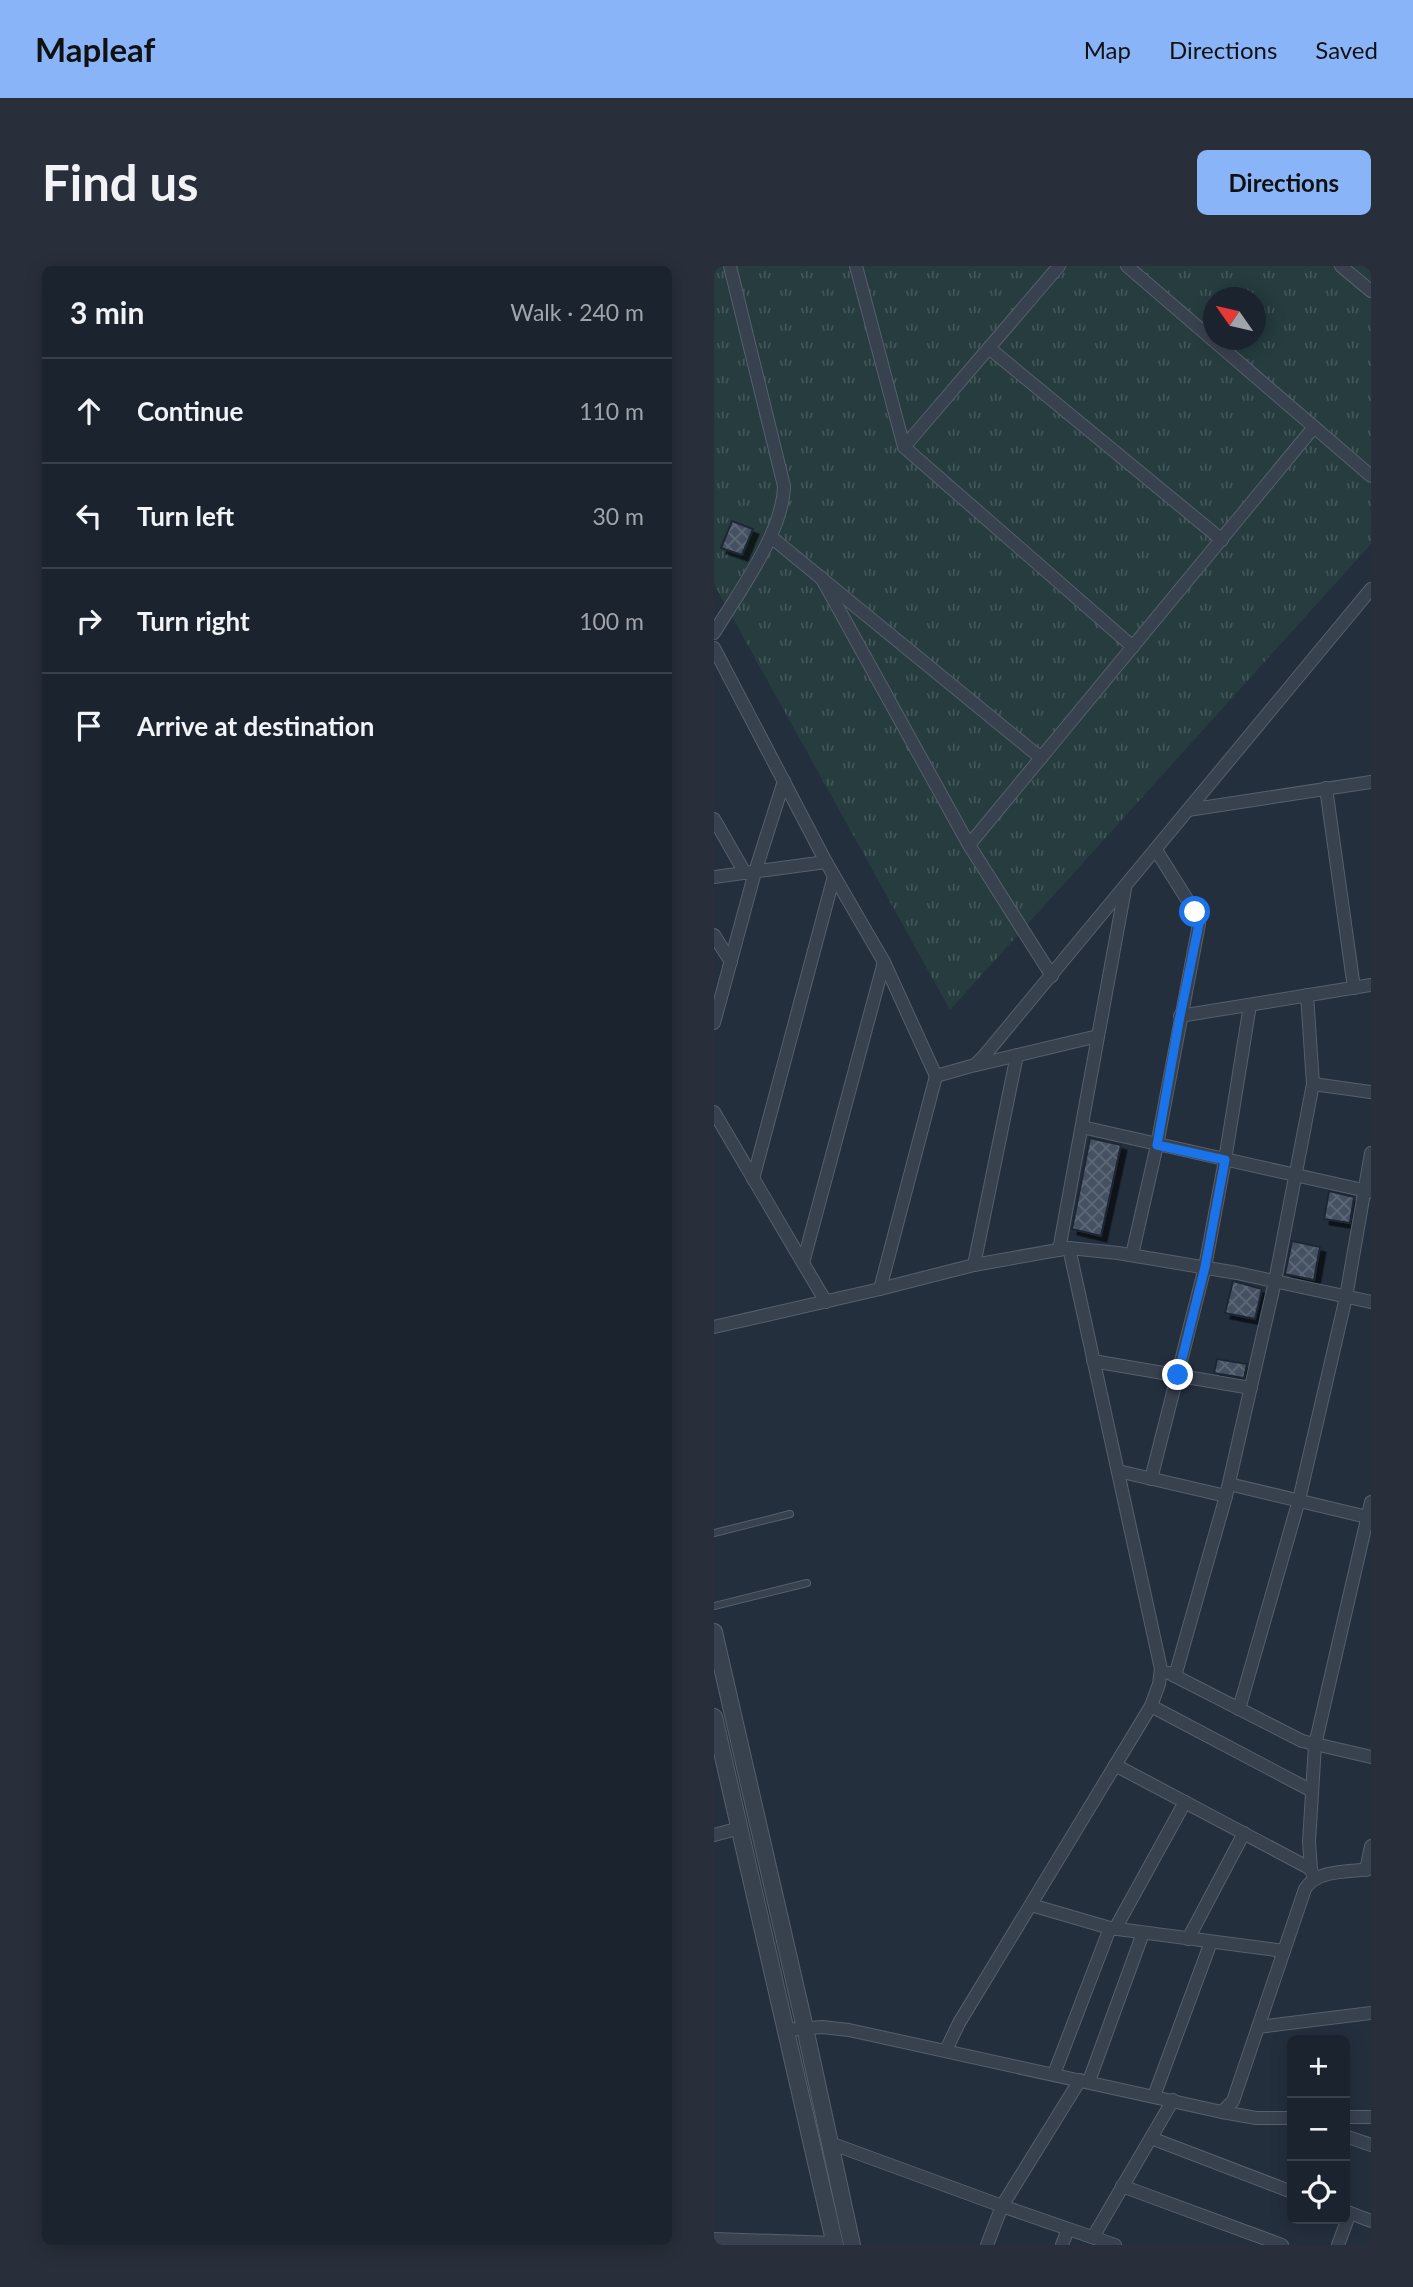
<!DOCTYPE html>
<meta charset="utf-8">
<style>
:root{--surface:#1b232e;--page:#282f3a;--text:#f1f3f6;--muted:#a0a4aa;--line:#39404a;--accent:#8ab4f8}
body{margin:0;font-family:Lato,sans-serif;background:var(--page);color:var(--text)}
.controls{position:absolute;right:21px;bottom:21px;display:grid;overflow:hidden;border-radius:10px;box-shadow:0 4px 18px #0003}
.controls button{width:63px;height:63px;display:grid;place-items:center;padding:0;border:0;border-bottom:2px solid var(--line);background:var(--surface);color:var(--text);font:35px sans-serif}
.compass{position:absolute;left:489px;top:21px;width:63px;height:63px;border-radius:50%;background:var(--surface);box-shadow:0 4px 18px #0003;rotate:304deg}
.stop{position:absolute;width:21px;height:21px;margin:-16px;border:5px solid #1a73e8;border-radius:50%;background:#fff}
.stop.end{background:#1a73e8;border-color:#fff;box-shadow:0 2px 7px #0008}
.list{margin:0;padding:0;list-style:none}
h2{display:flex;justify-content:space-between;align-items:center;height:91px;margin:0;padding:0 28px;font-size:30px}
h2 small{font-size:23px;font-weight:400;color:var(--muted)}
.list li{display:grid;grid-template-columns:46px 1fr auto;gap:21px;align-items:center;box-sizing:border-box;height:105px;padding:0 28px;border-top:2px solid var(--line)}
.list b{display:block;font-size:26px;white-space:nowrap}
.list em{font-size:23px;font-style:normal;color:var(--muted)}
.icon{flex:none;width:38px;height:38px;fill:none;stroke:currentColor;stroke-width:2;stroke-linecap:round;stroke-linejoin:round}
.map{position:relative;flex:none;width:657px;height:1979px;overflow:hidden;border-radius:10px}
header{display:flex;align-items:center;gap:42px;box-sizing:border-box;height:98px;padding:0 35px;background:var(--accent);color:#111}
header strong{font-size:33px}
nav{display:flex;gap:38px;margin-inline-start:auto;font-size:24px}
.intro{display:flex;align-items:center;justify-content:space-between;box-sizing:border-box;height:168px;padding:0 42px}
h1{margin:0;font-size:49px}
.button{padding:18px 32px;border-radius:10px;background:var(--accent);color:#111;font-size:24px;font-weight:700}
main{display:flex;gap:42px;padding:0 42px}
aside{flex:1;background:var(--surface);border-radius:10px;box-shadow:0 4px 18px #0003}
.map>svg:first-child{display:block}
</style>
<header>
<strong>Mapleaf</strong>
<nav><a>Map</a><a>Directions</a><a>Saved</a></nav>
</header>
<div class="intro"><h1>Find us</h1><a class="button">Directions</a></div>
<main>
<aside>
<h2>3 min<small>Walk · 240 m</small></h2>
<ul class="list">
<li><svg class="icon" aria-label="ahead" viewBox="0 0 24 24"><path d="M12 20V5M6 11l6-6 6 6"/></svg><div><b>Continue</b></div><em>110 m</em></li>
<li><svg class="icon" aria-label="left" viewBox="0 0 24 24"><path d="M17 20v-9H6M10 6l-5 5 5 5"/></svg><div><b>Turn left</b></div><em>30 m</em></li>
<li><svg class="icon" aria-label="right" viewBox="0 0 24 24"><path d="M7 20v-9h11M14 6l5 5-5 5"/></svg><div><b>Turn right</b></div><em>100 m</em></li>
<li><svg class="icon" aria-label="arrive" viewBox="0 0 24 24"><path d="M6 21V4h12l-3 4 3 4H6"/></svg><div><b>Arrive at destination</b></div></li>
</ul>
</aside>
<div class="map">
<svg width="657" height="1979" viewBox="0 0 657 1979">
<defs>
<pattern id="grass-tufts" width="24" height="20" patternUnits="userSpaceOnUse" patternTransform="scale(1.75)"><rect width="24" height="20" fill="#263c3f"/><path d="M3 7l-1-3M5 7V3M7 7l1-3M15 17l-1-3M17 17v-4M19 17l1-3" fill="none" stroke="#435659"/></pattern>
<pattern id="building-cross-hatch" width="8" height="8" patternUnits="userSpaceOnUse" patternTransform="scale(1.75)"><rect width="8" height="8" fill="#455162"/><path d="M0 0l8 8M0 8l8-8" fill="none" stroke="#5d6877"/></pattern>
<filter id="shadow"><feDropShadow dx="5.5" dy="5.5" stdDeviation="0" flood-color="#0009"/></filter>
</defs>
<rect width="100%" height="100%" fill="#242f3e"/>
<path fill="url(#grass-tufts)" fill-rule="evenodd" d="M 0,0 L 657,0 L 657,278 L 236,744 L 0,318 ZM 500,32 L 542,32 L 542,74 L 500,74 Z"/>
<g fill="url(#building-cross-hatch)" stroke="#1f2835" stroke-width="2" filter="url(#shadow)">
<path d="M 18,255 L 39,263 L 28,289 L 7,282 Z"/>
<path d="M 376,872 L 407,879 L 387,970 L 358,963 Z"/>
<path d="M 615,925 L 640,931 L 636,957 L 610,953 Z"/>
<path d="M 578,975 L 606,981 L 600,1014 L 571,1008 Z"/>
<path d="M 519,1015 L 548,1023 L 541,1053 L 511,1047 Z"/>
<path d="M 503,1093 L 533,1098 L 530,1112 L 500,1107 Z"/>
</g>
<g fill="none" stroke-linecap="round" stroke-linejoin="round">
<g stroke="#565f6c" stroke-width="8">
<g id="service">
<path d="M 0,1267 L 76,1248"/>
<path d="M 0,1340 L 93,1317"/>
</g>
</g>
<g stroke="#565f6c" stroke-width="14">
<g id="minor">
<path d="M 142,0 L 190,181 L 419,381"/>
<path d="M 413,0 L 657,210"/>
<path d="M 627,0 L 657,25"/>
<path d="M 275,82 L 508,274"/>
<path d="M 190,181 L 345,0"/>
<path d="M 57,271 L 327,492"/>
<path d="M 107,311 L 255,579 L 338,710"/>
<path d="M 0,367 C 24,327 69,267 70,220 L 16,0"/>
<path d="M 0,382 L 112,596 L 170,696 L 222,810 L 261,799 L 270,790 L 657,323"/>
<path d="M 612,522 L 640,722"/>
<path d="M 474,544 L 657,516"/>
<path d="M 0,553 L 31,607"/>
<path d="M 255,579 L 600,161"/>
<path d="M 0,611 L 112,596"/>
<path d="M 0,669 L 17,696"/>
<path d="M 466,750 L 657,719"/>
<path d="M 0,757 L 41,606 L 70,515"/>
<path d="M 262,799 L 384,770"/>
<path d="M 599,818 L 657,826"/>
<path d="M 0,846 L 112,1036"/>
<path d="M 368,861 L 657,926"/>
<path d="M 39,913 L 120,610"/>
<path d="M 345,984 L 411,623"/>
<path d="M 418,989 L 443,879 L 485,658 L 481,646 L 442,584"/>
<path d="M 89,997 L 170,696"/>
<path d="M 260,999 L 303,789"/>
<path d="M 166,1023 L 222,810"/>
<path d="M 0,1061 L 166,1023 L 260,999 L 355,982 L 404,987 L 523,1007 L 657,1036"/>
<path d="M 379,1095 L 537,1122"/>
<path d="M 404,1205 L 512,1230"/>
<path d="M 437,1213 L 491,1001 L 511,894 L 536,739"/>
<path d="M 515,1218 L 657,1252"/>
<path d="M 455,1407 L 588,1475 L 657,1491"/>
<path d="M 461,1410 L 512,1230 L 561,1015 L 599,818 L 593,729"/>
<path d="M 437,1440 L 598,1525"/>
<path d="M 525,1443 L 585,1234 L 632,1031 L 657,887"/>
<path d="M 401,1499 L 597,1603"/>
<path d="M 0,1569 L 26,1562"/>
<path d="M 652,1604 L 657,1580"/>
<path d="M 600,1613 L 597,1603 L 595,1576 L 601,1479 L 657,1236"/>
<path d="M 317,1639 L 396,1662 L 570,1685"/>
<path d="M 401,1663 L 471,1536"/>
<path d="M 474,1673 L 530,1567"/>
<path d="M 544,1761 L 657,1747"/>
<path d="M 72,1764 L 108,1761 L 135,1764 L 508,1846 L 519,1835 L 591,1623 C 603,1603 636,1606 657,1603"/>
<path d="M 232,1784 L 245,1757 L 437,1440 L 445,1418 L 447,1403 L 355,982"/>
<path d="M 340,1808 L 396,1662"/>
<path d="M 375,1815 L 429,1667"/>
<path d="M 440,1830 L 497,1676"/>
<path d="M 508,1846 L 542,1852 L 578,1852"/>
<path d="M 631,1851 L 657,1851"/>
<path d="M 631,1870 L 657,1879"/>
<path d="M 437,1872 L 578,1926"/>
<path d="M 116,1877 L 288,1940 L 401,1979"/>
<path d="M 408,1920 L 568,1979"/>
<path d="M 631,1945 L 657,1955"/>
<path d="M 379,1971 L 459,1834"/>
<path d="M 0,1973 L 121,1977"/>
<path d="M 273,1979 L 288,1940 L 366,1814"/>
<path d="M 348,1979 L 354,1963"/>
<path d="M 624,1979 L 636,1947"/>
</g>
</g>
<g stroke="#565f6c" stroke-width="18">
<g id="tertiary">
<path d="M 0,1366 L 91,1762 L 138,1979"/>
<path d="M 0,1451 L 121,1979"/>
</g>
</g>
<use href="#service" stroke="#38414e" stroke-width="6"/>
<use href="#minor" stroke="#38414e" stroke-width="12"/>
<use href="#tertiary" stroke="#38414e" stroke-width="16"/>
</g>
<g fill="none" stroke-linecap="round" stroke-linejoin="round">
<path stroke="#1a73e8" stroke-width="9" d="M 464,1109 L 491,1001 L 511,894 L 443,879 L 466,750 L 485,658 L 481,646"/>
</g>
</svg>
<div class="controls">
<button>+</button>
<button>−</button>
<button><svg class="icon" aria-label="locate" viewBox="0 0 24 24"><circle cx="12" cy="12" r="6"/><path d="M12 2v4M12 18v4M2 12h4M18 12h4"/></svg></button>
</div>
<svg class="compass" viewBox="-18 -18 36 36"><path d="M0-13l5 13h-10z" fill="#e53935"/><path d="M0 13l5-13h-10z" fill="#a0a4aa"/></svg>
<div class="stop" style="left:481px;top:646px"></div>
<div class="stop end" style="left:464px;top:1109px"></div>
</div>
</main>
